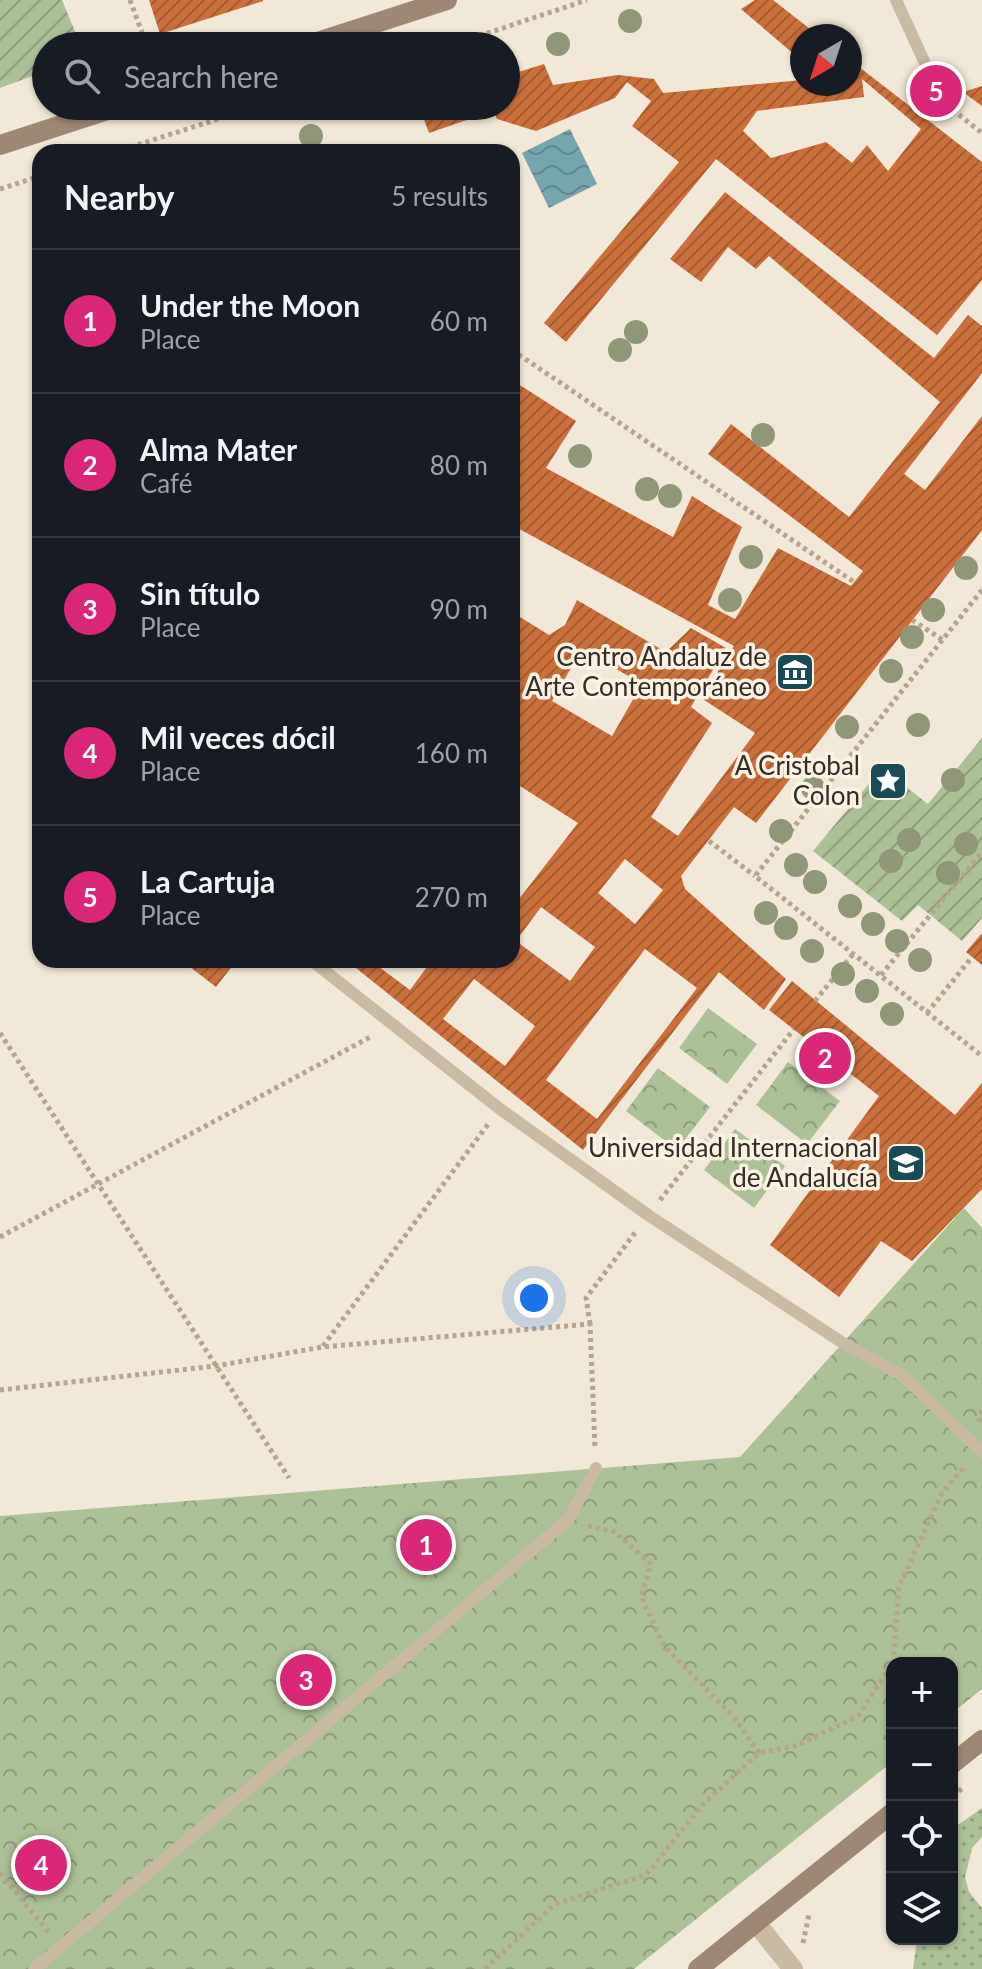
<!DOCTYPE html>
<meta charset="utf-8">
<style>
:root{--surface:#171b24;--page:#20242c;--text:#f1f3f6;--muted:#9ea1a6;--line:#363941;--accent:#db2777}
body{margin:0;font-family:Lato,sans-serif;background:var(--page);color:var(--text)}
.controls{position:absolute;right:24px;bottom:24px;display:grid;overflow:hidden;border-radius:16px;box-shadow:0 2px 6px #0004}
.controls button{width:72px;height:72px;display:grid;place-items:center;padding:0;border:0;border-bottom:2px solid var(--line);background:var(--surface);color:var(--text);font:40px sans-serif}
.compass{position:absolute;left:790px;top:24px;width:72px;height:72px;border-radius:50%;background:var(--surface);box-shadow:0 2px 6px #0004;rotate:219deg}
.you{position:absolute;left:534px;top:1298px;width:28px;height:28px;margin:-20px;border:6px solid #fff;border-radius:50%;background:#1a73e8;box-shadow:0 0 0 12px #1a73e833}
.badge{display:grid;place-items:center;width:52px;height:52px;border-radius:50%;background:var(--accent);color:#fff;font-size:26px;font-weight:700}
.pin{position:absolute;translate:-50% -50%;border:4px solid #fff;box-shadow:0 2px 8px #0006}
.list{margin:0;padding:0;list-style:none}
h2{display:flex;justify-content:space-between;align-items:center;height:104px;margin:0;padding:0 32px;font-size:34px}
h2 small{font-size:26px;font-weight:400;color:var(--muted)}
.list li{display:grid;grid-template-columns:52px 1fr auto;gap:24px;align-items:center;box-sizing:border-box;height:144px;padding:0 32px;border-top:2px solid var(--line)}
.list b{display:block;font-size:30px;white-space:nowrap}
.list p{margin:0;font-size:26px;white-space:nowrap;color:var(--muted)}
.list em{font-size:26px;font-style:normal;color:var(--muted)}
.icon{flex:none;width:44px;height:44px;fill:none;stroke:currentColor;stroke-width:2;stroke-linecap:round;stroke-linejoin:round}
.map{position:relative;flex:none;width:982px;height:1969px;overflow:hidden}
.search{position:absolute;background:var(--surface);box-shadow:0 2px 6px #0004;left:32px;top:32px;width:488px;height:88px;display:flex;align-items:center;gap:20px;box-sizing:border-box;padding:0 28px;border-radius:44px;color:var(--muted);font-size:30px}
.panel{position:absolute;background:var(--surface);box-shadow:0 2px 6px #0004;left:32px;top:144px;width:488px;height:824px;border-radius:24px}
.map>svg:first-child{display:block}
</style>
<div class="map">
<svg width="982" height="1969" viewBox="0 0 982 1969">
<defs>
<pattern id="grass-dots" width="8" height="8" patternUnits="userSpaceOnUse" patternTransform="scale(2)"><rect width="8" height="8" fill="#adc196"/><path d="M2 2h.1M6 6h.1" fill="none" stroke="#8e9d7a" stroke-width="1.8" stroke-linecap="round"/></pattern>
<pattern id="park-crowns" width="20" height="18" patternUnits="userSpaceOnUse" patternTransform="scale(2)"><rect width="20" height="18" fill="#adc196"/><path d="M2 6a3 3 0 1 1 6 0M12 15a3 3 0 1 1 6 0" fill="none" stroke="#8e9d7a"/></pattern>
<pattern id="garden-furrows" width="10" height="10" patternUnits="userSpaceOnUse" patternTransform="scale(2)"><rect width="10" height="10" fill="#adc196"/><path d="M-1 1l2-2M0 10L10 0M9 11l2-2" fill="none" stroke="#8e9d7a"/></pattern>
<pattern id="water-waves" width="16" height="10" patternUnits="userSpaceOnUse" patternTransform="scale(2)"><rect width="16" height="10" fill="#75a6b0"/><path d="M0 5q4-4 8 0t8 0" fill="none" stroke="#61878f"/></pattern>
<pattern id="building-hatch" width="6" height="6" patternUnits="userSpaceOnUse" patternTransform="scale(2)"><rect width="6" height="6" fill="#cb703b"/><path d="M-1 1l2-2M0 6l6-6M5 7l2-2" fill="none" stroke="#a65c31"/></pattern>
</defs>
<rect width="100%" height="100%" fill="#f2e8d7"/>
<path fill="url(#grass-dots)" d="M 982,1808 L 982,1837 L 972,1848 L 965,1877 L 969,1892 L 982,1908 L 982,1969 L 913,1969 L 917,1939 L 952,1939 L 952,1829 Z"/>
<g fill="url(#park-crowns)">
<path d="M 708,1008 L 757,1044 L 727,1084 L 679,1048 Z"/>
<path d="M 788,1062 L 840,1101 L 807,1144 L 756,1105 Z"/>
<path d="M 658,1068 L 710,1107 L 677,1150 L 626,1111 Z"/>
<path d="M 735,1129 L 785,1166 L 754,1208 L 704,1170 Z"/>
<path d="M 964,1208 L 982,1228 L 982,1689 L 952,1713 L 952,1663 L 892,1663 L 892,1762 L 634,1969 L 0,1969 L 0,1516 L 740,1457 Z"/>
</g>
<g fill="url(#garden-furrows)">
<path d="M 0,0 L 62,0 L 81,46 L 46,46 L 46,71 L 0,88 Z"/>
<path d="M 982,738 L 982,918 L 962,941 L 918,905 L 902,921 L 813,851 L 882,768 L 928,804 Z"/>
</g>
<path fill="url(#water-waves)" d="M 570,129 L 597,184 L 549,208 L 522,153 Z"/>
<g fill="url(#building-hatch)" fill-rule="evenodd">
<path d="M 149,0 L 263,0 L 263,1 L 160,34 Z"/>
<path d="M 755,0 L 773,0 L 819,36 L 802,36 L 802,61 L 741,9 Z"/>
<path d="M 850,60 L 982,162 L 982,280 L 937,335 L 716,159 L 566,342 L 544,323 L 679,162 L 632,126 L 651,101 L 627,82 L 615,98 L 536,131 L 497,119 L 493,111 L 429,133 L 419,106 L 506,106 L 506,76 L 544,64 L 553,85 L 618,75 L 654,79 L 663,93 L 802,80 L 802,84 L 850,84 ZM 862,79 L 921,129 L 888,171 L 867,145 L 852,163 L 826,142 L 771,158 L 743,131 L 757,111 L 864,97 Z"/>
<path d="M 951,77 L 956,93 L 922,105 L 917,89 Z"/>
<path d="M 982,86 L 982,106 L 963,92 Z"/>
<path d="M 725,192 L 934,358 L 968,315 L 982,326 L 982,373 L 904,474 L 925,490 L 982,416 L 982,530 L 756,823 L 734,807 L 681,876 L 685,889 L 786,979 L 764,1010 L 719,972 L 583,1150 L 346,960 L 378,960 L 375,964 L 410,990 L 432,960 L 512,960 L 512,908 L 578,823 L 512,781 L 512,629 L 520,617 L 549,635 L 565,625 L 577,600 L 666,652 L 691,628 L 726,648 L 691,707 L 712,723 L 651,817 L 678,836 L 755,733 L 701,698 L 734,646 L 512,525 L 512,380 L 576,421 L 546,468 L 673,537 L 692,496 L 742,527 L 708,605 L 735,619 L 778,548 L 851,586 L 863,571 L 708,454 L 731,424 L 849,517 L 940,402 L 769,256 L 756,269 L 728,247 L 701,282 L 670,259 ZM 582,649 L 642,684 L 612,736 L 552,701 ZM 625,859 L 663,890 L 635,924 L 598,893 ZM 541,907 L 595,947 L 570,981 L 516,941 ZM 645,949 L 697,988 L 597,1119 L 546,1080 ZM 474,979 L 535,1026 L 505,1066 L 443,1019 Z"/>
<path d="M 982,933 L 982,965 L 966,952 Z"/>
<path d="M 181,960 L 237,960 L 216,987 Z"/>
<path d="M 792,981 L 955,1115 L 982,1083 L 982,1189 L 912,1261 L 881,1241 L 839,1297 L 770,1245 L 879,1096 L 769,1010 Z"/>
</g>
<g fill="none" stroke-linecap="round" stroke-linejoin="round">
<g stroke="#b6a48d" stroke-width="5" stroke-dasharray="4 4" stroke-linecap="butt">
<path d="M 130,0 L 147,46"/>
<path d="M 449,46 L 587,0"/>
<path d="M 940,100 L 982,133"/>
<path d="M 115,152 L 259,106"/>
<path d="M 0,189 L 40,176"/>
<path d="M 512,350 L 854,582"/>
<path d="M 982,590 L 755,876 L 982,1056"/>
<path d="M 912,620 L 943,640"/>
<path d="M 709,841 L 755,876"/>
<path d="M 881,975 L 982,852"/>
<path d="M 815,1001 L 853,954"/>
<path d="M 927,1013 L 972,957"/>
<path d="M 0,1033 L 289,1478"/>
<path d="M 660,1200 L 794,1029"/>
<path d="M 0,1237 L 372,1036"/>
<path d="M 590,1324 L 586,1298 L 637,1230"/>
<path d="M 323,1346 L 489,1123"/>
<path d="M 0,1390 L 216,1366 L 322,1347 L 590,1324 L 595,1448"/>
<path d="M 979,1422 L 982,1408"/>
<path d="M 588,1526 L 615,1532 L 651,1564 L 641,1596 L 664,1646 L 734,1717 L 759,1753"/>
<path d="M 893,1663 L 899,1586 L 942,1493 L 965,1466"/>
<path d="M 952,1796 L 963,1788"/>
<path d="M 0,1873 L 49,1933"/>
<path d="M 803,1943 L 809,1914"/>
<path d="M 485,1969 L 555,1904 L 646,1875 L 702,1805 L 759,1753 L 796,1746 L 858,1716 L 892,1664"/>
</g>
<g stroke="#cabaa2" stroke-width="12">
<path d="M 896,0 L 934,83"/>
<path d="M 311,960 L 500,1109 L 648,1215 L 843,1343 L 903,1376 L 982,1452"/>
<path d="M 34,1969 L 568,1520 L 596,1468"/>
</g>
<path stroke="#cabaa2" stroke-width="20" d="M 756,1923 L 793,1969"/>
<g stroke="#9e8874" stroke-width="20">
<path d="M 305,46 L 447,0"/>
<path d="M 0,145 L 120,106"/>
<path d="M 952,1764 L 982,1740"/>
<path d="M 698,1969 L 892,1813"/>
</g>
</g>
<g fill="#8f9777">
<circle cx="630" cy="21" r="12"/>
<circle cx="558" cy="44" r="12"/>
<circle cx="311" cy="136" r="12"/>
<circle cx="636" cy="332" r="12"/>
<circle cx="620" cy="350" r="12"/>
<circle cx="763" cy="435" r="12"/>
<circle cx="580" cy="456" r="12"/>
<circle cx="647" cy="489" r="12"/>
<circle cx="670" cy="496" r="12"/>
<circle cx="751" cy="557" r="12"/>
<circle cx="966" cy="568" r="12"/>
<circle cx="730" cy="600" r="12"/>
<circle cx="933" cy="610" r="12"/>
<circle cx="912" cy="637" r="12"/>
<circle cx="891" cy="671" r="12"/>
<circle cx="918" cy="725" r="12"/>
<circle cx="847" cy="727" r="12"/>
<circle cx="953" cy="780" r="12"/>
<circle cx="813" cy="788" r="12"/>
<circle cx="781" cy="831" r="12"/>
<circle cx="909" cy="840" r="12"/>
<circle cx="966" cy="844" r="12"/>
<circle cx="891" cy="861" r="12"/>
<circle cx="796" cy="865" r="12"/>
<circle cx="948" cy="873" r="12"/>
<circle cx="815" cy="882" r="12"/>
<circle cx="850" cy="906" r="12"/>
<circle cx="766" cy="913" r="12"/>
<circle cx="873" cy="924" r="12"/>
<circle cx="786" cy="928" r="12"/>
<circle cx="897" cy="941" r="12"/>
<circle cx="812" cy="951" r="12"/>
<circle cx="920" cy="960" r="12"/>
<circle cx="843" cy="974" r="12"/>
<circle cx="867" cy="991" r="12"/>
<circle cx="892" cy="1014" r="12"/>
</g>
<defs>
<g id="museum-square" transform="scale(2)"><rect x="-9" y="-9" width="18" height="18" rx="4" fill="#194b57" stroke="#faf2e3"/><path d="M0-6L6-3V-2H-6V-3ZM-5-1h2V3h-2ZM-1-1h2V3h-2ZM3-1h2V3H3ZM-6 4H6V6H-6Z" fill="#fff"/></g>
<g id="sight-square" transform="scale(2)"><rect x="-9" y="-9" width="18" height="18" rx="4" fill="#194b57" stroke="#faf2e3"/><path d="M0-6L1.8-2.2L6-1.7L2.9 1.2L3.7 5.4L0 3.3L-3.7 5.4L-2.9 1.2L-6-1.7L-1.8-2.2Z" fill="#fff"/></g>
<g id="university-square" transform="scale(2)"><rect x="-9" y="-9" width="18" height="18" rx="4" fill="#194b57" stroke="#faf2e3"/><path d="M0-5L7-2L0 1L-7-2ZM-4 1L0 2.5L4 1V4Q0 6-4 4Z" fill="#fff"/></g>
</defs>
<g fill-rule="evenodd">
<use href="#museum-square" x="795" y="672"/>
<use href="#sight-square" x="888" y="781"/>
<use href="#university-square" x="906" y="1163"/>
</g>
<g text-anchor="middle" stroke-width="7" stroke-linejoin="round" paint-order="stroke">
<g font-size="26" fill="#342c25" stroke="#faf2e3" text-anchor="end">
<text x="767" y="666">Centro Andaluz de<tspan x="767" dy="30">Arte Contemporáneo</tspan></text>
<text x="860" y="775">A Cristobal<tspan x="860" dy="30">Colon</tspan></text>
<text x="878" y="1157">Universidad Internacional<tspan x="878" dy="30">de Andalucía</tspan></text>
</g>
</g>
</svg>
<div class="controls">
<button>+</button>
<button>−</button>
<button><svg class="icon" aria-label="locate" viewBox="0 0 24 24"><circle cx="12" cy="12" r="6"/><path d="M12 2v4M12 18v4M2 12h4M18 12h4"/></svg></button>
<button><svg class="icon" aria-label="layers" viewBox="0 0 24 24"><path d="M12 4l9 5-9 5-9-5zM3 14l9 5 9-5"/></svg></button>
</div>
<svg class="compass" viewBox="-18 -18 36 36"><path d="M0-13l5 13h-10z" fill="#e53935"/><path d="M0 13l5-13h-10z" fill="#9ea1a6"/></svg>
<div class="you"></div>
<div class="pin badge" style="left:426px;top:1545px">1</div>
<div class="pin badge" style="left:825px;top:1058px">2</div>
<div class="pin badge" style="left:306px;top:1680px">3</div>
<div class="pin badge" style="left:41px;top:1865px">4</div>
<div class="pin badge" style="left:936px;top:91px">5</div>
<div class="search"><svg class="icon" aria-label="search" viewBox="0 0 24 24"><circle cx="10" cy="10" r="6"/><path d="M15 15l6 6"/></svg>Search here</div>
<section class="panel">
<h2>Nearby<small>5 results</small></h2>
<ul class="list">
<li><span class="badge">1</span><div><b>Under the Moon</b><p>Place</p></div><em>60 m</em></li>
<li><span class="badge">2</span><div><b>Alma Mater</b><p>Café</p></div><em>80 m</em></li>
<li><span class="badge">3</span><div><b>Sin título</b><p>Place</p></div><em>90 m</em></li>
<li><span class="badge">4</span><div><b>Mil veces dócil</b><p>Place</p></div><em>160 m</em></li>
<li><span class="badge">5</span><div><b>La Cartuja</b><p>Place</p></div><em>270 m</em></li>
</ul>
</section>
</div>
